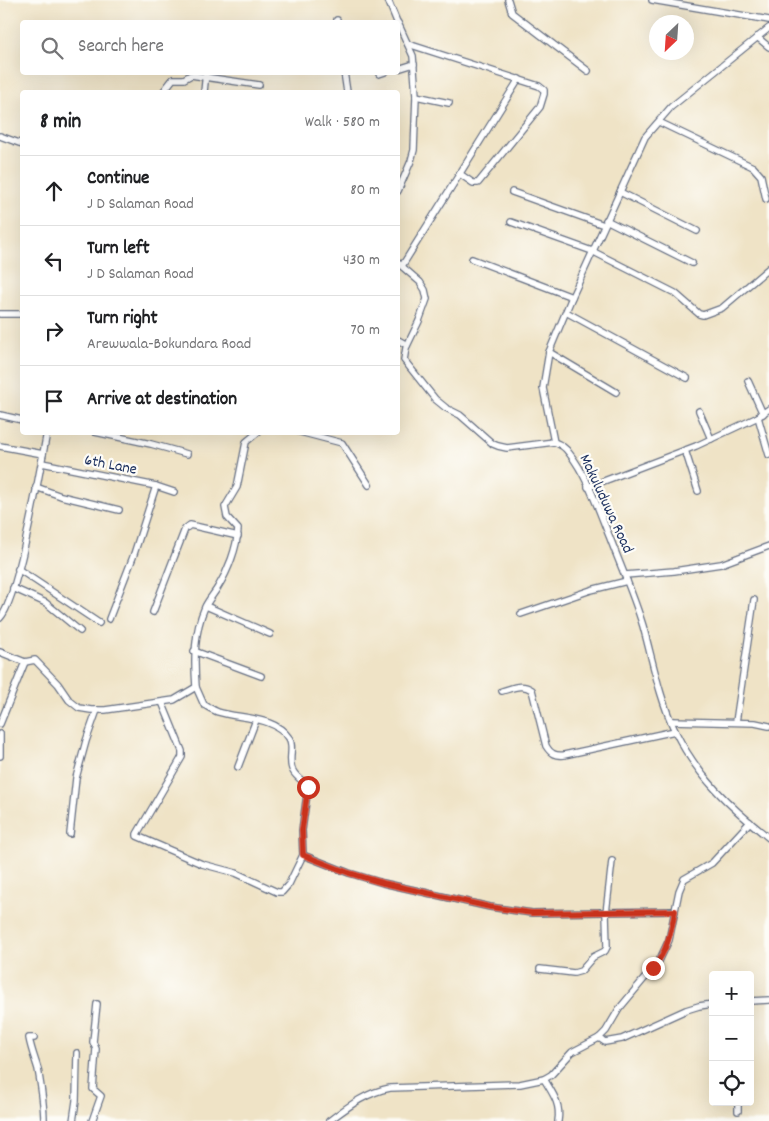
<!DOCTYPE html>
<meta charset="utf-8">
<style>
:root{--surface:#fff;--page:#f2f2f2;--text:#202124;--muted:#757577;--line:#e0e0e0}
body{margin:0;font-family:Dekko,sans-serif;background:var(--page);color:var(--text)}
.controls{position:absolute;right:15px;bottom:15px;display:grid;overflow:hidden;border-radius:5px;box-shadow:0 5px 20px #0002}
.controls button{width:45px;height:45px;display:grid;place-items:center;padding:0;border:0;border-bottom:1px solid var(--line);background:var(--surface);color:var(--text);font:25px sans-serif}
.compass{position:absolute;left:649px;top:15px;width:45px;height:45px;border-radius:50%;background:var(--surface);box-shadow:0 5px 20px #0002;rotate:205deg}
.stop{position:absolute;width:15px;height:15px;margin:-11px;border:4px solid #c8321e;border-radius:50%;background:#fff}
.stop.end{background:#c8321e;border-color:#fff;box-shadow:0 1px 5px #0008}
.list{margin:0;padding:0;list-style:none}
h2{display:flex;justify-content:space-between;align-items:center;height:65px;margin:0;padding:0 20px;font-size:21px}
h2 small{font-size:16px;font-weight:400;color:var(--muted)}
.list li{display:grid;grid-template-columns:32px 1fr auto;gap:15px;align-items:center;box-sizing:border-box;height:70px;padding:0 20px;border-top:1px solid var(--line)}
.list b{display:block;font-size:19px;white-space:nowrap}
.list p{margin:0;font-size:16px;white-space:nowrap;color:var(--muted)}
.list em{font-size:16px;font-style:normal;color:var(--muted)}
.icon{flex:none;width:28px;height:28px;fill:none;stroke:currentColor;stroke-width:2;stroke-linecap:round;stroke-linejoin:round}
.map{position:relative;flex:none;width:769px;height:1121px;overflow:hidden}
.search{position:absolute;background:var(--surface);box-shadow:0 5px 20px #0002;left:20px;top:20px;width:380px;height:55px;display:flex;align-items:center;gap:12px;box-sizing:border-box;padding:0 18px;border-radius:5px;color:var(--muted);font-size:19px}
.panel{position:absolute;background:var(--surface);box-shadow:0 5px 20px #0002;left:20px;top:90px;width:380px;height:345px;border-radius:5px}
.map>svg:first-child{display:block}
</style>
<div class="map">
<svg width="769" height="1121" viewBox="0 0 769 1121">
<rect width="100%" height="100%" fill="#fdfcf7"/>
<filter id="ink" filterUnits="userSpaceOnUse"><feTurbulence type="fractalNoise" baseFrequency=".02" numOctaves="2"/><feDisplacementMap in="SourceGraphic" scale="10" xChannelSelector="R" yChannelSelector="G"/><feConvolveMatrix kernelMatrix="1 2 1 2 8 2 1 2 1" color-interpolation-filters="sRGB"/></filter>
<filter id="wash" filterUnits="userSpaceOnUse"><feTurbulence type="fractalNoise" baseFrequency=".0096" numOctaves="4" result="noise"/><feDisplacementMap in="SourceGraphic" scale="20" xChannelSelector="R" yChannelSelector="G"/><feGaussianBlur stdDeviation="1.12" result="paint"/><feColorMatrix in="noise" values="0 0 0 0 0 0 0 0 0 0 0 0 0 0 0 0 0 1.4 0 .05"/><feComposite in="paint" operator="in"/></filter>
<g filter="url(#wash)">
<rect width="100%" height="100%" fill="#efe3c6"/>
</g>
<g filter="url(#ink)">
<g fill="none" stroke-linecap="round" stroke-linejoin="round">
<g stroke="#656e82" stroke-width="8">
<g id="minor">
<path d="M 388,0 L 397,22"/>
<path d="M 508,0 L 512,13 L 588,71"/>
<path d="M 652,0 L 769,20"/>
<path d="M 337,20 L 337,22"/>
<path d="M 398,23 L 413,56 L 416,96 L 414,150 L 411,161 L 398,191"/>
<path d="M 757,37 L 769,47"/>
<path d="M 408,44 L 539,86 L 544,90 L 544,94 L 540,107 L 478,183 L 473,183 L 460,174"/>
<path d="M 398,69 L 414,64"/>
<path d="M 344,72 L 347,92"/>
<path d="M 379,74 L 385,72"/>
<path d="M 163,92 L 173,79 L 184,79 L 191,75 L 259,85"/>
<path d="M 204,92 L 206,72"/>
<path d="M 416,96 L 449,103"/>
<path d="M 659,122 L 753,167 L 761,176 L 766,199"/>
<path d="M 0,136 L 22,144"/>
<path d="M 512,192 L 604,225"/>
<path d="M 620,192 L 697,231"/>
<path d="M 606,220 L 692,263"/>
<path d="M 511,222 L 592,251 L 675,293 L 699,314 L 703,315 L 722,308 L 769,268"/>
<path d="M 472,259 L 572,297"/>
<path d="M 398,263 L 420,282 L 425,290 L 427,299 L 419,321 L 406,348 L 404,360 L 435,399 L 446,408 L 460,415 L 493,444 L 498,446 L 507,448 L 554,442 C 560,444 565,447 569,453 C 587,475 599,511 610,538 C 621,567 634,596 643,626 C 653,662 659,697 675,731 C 697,776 730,807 769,838"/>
<path d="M 402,266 L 519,79"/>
<path d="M 566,312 L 687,378"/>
<path d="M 0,314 L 22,314"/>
<path d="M 398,340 L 407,345"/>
<path d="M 549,352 L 616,392"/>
<path d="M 748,381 L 763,414"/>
<path d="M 699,411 L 711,439"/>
<path d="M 0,415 L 22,420"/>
<path d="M 758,417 L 769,455"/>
<path d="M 95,432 L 151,444 L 187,454"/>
<path d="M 300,432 L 342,443 L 369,485"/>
<path d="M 554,442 L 543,388 L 549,352 L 572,297 L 645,137 L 671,107 L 769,28"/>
<path d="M 0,446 L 43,454"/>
<path d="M 685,450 L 698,491"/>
<path d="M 42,463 L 156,486 L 174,492"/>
<path d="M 36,487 L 61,496 L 119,510"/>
<path d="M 588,487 L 696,446 L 758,417 L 769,409"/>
<path d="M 18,569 L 99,623"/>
<path d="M 625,575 L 674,571 L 721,564 L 769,546"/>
<path d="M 13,588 L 46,603 L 80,631"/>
<path d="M 206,606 L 270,634"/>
<path d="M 153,612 L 185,529 L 190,525 L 238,536"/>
<path d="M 521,614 L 591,590 L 627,581"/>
<path d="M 0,618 C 18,601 41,464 47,432"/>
<path d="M 109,619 L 133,557 L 156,486"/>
<path d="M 194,651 L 261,676"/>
<path d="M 0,652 L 25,662 L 35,660 L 58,684 L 69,700 L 79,708 L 91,710 L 105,710 L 174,700 L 196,687 C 194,659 194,632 205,607 C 209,599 214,594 218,587 C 228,571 237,548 238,529 L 227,517 L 225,507 L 237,487 L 246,442 L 258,432"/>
<path d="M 196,687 L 204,705 C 208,707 213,710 218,712 C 240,719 275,716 289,738 C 295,747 287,761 293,771 C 296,777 303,781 307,785 L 308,787 L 302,830 L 303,855 L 349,873 L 383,883 L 490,907 L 532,913 L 675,911"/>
<path d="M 502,691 C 513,688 522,683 532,690 L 546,746 C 551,754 555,756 564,755 L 675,731"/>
<path d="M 162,702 L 182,751 L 182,757 L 137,834 L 137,836 L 202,864 L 236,873 L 277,892 L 282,892 L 289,884 L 303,855"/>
<path d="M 671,721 L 755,723 L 769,726"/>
<path d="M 736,722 L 754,600"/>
<path d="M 0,724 L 25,662"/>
<path d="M 0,734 L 0,756"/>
<path d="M 238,767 L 256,720"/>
<path d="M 70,834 L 76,778 L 86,741 L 97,710"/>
<path d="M 540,969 L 574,973 L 581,971 L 593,957 L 605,951 L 607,947 L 606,913 L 612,861"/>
<path d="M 750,1001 L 769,1000"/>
<path d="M 34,1038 L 29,1038 C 31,1049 35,1059 38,1069 C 41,1086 44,1104 44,1121"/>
<path d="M 599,1038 L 605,1042 L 622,1039 L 686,1010 L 699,1006 L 713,1004"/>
<path d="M 544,1079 C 553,1094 561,1104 558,1121"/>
<path d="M 738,1102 L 738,1111"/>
<path d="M 73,1121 L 76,1101 L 77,1053"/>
<path d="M 92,1121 L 101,1096 L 93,1089 L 96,1049 L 93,1042 L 97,1004"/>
<path d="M 329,1121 C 349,1106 365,1093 390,1088 L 520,1084 L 544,1079 L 551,1075 L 572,1052 L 599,1038 L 606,1031 L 619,1009 L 659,961 L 669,940 L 679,891 L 684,879 L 712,863 L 750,822"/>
</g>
</g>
<use href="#minor" stroke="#fff" stroke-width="5.5"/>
</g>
</g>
<g fill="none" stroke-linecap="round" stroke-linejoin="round" filter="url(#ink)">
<path stroke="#c8321e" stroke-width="6" d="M 308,787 L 302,830 L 303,855 L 349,873 L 383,883 L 490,907 L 532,913 L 675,911 C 671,932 667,952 653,968"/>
</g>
<g text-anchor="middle" stroke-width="4.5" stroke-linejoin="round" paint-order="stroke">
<g font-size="16" fill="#1b2f5e" stroke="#fdfcf7">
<text transform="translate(111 463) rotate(11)" y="6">6th Lane</text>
<text transform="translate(608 503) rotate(65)" y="6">Makuluduwa Road</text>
</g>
</g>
</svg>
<div class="controls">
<button>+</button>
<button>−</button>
<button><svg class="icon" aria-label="locate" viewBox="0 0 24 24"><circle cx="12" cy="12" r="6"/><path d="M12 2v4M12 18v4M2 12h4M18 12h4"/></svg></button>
</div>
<svg class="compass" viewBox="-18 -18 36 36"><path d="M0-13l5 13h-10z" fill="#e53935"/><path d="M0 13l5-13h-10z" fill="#757577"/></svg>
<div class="stop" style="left:308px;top:787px"></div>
<div class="stop end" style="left:653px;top:968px"></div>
<div class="search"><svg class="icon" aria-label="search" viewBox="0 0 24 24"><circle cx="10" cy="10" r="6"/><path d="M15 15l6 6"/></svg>Search here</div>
<section class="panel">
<h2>8 min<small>Walk · 580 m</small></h2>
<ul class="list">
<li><svg class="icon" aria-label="ahead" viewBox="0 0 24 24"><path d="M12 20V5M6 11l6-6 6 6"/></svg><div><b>Continue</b><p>J D Salaman Road</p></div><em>80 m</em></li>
<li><svg class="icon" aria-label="left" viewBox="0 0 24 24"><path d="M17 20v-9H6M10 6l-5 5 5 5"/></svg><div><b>Turn left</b><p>J D Salaman Road</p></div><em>430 m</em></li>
<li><svg class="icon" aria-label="right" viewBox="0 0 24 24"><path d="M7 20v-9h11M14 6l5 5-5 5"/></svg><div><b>Turn right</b><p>Arewwala-Bokundara Road</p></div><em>70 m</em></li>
<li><svg class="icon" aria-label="arrive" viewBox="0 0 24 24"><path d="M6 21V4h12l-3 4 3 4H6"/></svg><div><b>Arrive at destination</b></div></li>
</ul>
</section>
</div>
